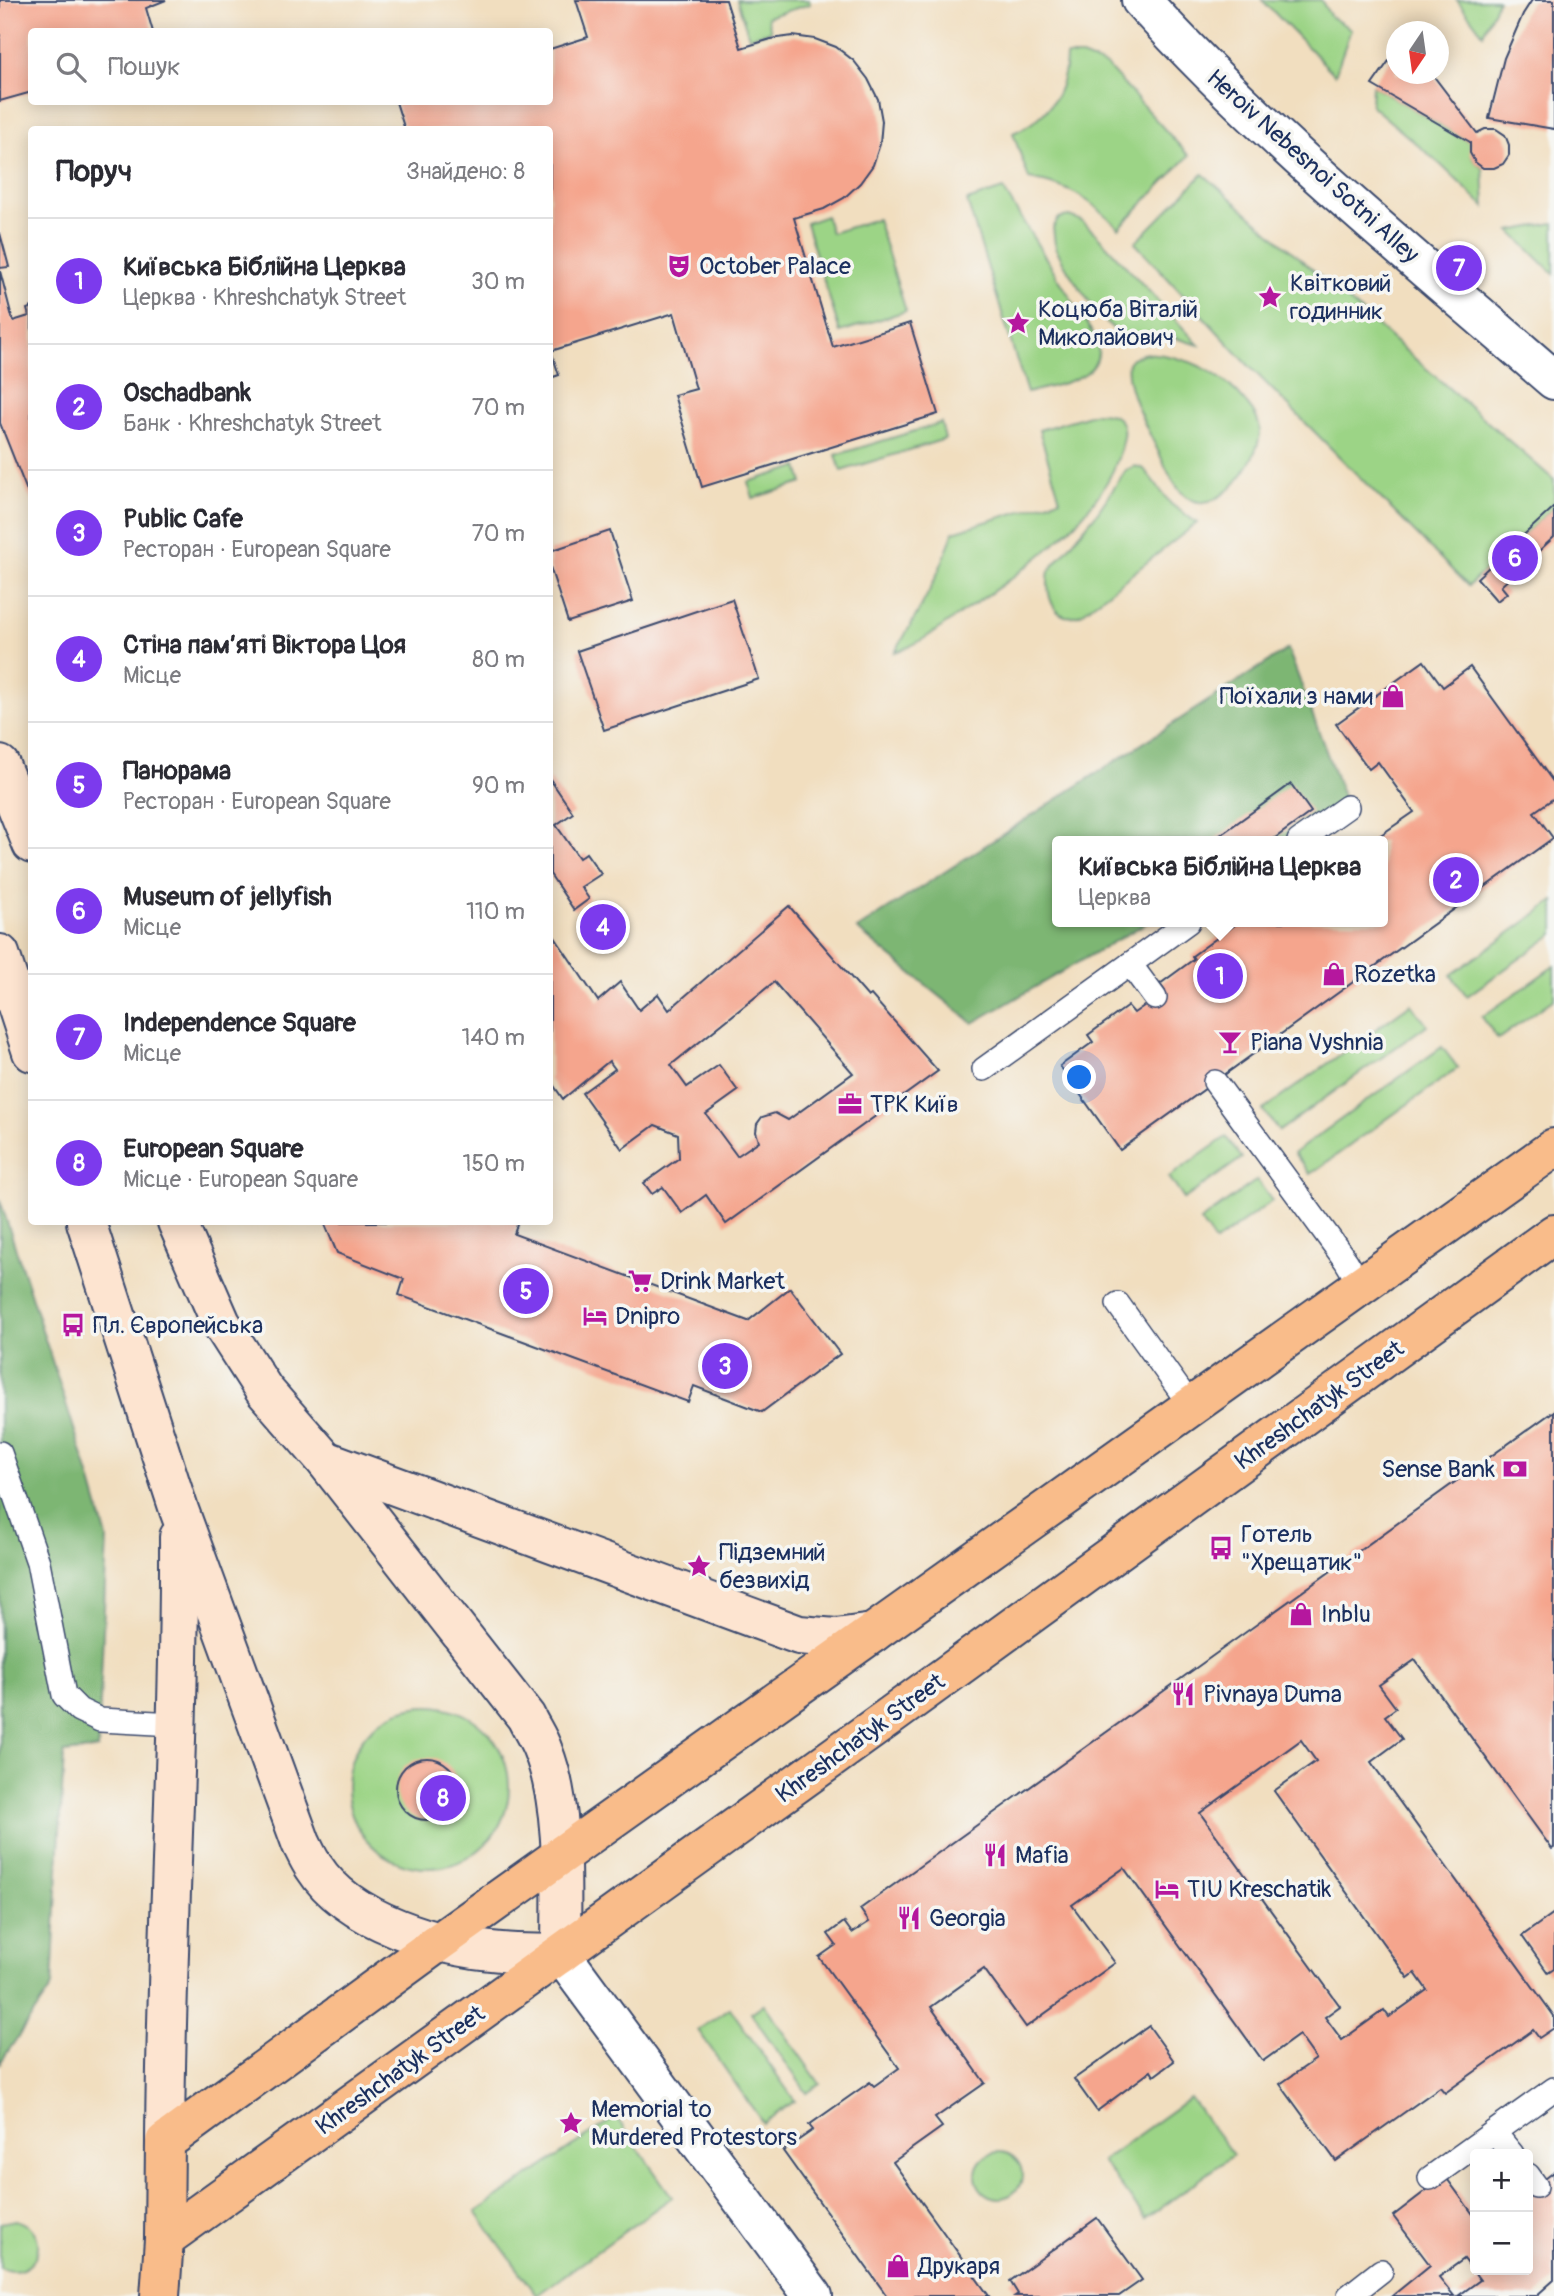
<!DOCTYPE html>
<html lang="uk">
<meta charset="utf-8">
<style>
:root{--surface:#fff;--page:#f7f7f7;--text:#2b2b33;--muted:#7c7c81;--line:#e1e1e2;--accent:#7c3aed}
body{margin:0;font-family:Pangolin,sans-serif;background:var(--page);color:var(--text)}
.controls{position:absolute;right:21px;bottom:21px;display:grid;overflow:hidden;border-radius:7px;box-shadow:0 4px 18px #0003}
.controls button{width:63px;height:63px;display:grid;place-items:center;padding:0;border:0;border-bottom:2px solid var(--line);background:var(--surface);color:var(--text);font:35px sans-serif}
.compass{position:absolute;left:1386px;top:21px;width:63px;height:63px;border-radius:50%;background:var(--surface);box-shadow:0 4px 18px #0003;rotate:193deg}
.you{position:absolute;left:1080px;top:1078px;width:24px;height:24px;margin:-18px;border:5px solid #fff;border-radius:50%;background:#1a73e8;box-shadow:0 0 0 10px #1a73e833}
.badge{display:grid;place-items:center;width:46px;height:46px;border-radius:50%;background:var(--accent);color:#fff;font-size:23px;font-weight:700}
.pin{position:absolute;translate:-50% -50%;border:4px solid #fff;box-shadow:0 2px 7px #0006}
.popup{position:absolute;left:1052px;top:836px;width:336px;height:91px;box-sizing:border-box;display:grid;place-content:center;border-radius:7px;background:var(--surface);filter:drop-shadow(0 2px 5px #0005);font-size:23px;white-space:nowrap;color:var(--muted)}
.popup b{font-size:26px;color:var(--text)}
.popup::after{content:'';position:absolute;left:50%;top:100%;margin-left:-14px;border:14px solid transparent;border-top-color:var(--surface)}
.list{margin:0;padding:0;list-style:none}
h2{display:flex;justify-content:space-between;align-items:center;height:91px;margin:0;padding:0 28px;font-size:30px}
h2 small{font-size:23px;font-weight:400;color:var(--muted)}
.list li{display:grid;grid-template-columns:46px 1fr auto;gap:21px;align-items:center;box-sizing:border-box;height:126px;padding:0 28px;border-top:2px solid var(--line)}
.list b{display:block;font-size:26px;white-space:nowrap}
.list p{margin:0;font-size:23px;white-space:nowrap;color:var(--muted)}
.list em{font-size:23px;font-style:normal;color:var(--muted)}
.icon{flex:none;width:38px;height:38px;fill:none;stroke:currentColor;stroke-width:2;stroke-linecap:round;stroke-linejoin:round}
.map{position:relative;flex:none;width:1554px;height:2296px;overflow:hidden}
.search{position:absolute;background:var(--surface);box-shadow:0 4px 18px #0003;left:28px;top:28px;width:525px;height:77px;display:flex;align-items:center;gap:18px;box-sizing:border-box;padding:0 24px;border-radius:7px;color:var(--muted);font-size:26px}
.panel{position:absolute;background:var(--surface);box-shadow:0 4px 18px #0003;left:28px;top:126px;width:525px;height:1099px;border-radius:7px}
.map>svg:first-child{display:block}
</style>
<div class="map">
<svg width="1554" height="2296" viewBox="0 0 1554 2296">
<rect width="100%" height="100%" fill="#f6f6f2"/>
<filter id="ink" filterUnits="userSpaceOnUse"><feTurbulence type="fractalNoise" baseFrequency=".0143" numOctaves="2"/><feDisplacementMap in="SourceGraphic" scale="14" xChannelSelector="R" yChannelSelector="G"/><feConvolveMatrix kernelMatrix="1 2 1 2 8 2 1 2 1" color-interpolation-filters="sRGB"/></filter>
<filter id="wash" filterUnits="userSpaceOnUse"><feTurbulence type="fractalNoise" baseFrequency=".00686" numOctaves="4" result="noise"/><feDisplacementMap in="SourceGraphic" scale="28" xChannelSelector="R" yChannelSelector="G"/><feGaussianBlur stdDeviation="1.57" result="paint"/><feColorMatrix in="noise" values="0 0 0 0 0 0 0 0 0 0 0 0 0 0 0 0 0 1.4 0 .05"/><feComposite in="paint" operator="in"/></filter>
<g filter="url(#wash)">
<rect width="100%" height="100%" fill="#f1debf"/>
<g fill="#9cd486" stroke="#5c8272" stroke-width="2">
<path d="M 737,0 L 809,0 L 810,4 L 767,17 L 771,31 L 749,37 Z"/>
<path d="M 1262,0 L 1321,0 L 1331,17 L 1351,29 L 1335,75 Z"/>
<path d="M 1457,0 L 1498,0 L 1483,34 Z"/>
<path d="M 1066,56 L 1082,56 L 1107,66 L 1189,156 L 1119,228 C 1090,199 1070,186 1029,179 L 1013,133 C 1047,119 1065,93 1066,56 Z"/>
<path d="M 1372,85 L 1470,142 C 1470,155 1473,161 1483,168 L 1485,207 L 1441,165 L 1371,105 Z"/>
<path d="M 1203,174 L 1554,480 L 1554,507 L 1468,586 L 1251,368 L 1135,243 Z"/>
<path d="M 1003,189 L 1096,339 C 1110,380 1055,384 1027,393 L 967,201 Z"/>
<path d="M 826,216 L 831,233 L 877,219 L 906,311 L 840,332 L 806,223 Z"/>
<path d="M 1069,216 L 1082,221 L 1095,233 L 1199,345 C 1183,341 1162,332 1145,333 C 1135,333 1129,337 1119,332 C 1102,325 1060,262 1055,244 C 1054,239 1054,233 1053,228 L 1059,218 Z"/>
<path d="M 1554,223 L 1554,274 L 1510,231 Z"/>
<path d="M 1145,353 C 1186,355 1222,372 1247,404 C 1254,412 1260,421 1260,432 C 1259,458 1222,514 1192,500 C 1175,492 1167,469 1159,453 C 1148,430 1124,387 1128,363 L 1132,358 Z"/>
<path d="M 1096,413 C 1111,413 1126,416 1123,436 C 1115,509 1021,573 964,611 C 942,626 921,644 895,652 C 918,613 940,576 953,532 L 1060,499 L 1039,430 Z"/>
<path d="M 941,423 L 945,439 L 841,471 L 836,455 Z"/>
<path d="M 1135,466 L 1144,469 L 1171,504 L 1197,523 L 1081,614 C 1052,626 1045,591 1049,571 L 1097,513 L 1126,470 Z"/>
<path d="M 798,467 L 803,483 L 753,498 L 748,482 Z"/>
<path d="M 1554,901 L 1554,934 L 1467,996 L 1451,975 Z"/>
<path d="M 1554,966 L 1554,999 L 1498,1039 L 1482,1017 Z"/>
<path d="M 1411,1004 L 1427,1025 L 1279,1131 L 1263,1110 Z"/>
<path d="M 1442,1047 L 1458,1068 L 1310,1174 L 1294,1153 Z"/>
<path d="M 1226,1137 L 1242,1158 L 1184,1199 L 1169,1177 Z"/>
<path d="M 1257,1180 L 1272,1201 L 1215,1242 L 1200,1221 Z"/>
<circle cx="428" cy="1787" r="81"/>
<path d="M 764,2004 L 820,2084 L 807,2093 L 751,2013 Z"/>
<path d="M 730,2008 L 795,2101 L 763,2123 L 698,2030 Z"/>
<path d="M 1190,2098 L 1233,2155 L 1146,2219 L 1102,2161 Z"/>
<path d="M 616,2117 L 672,2197 L 537,2295 L 476,2212 Z"/>
<circle cx="999" cy="2175" r="23"/>
<path d="M 15,2220 C 56,2229 37,2284 0,2268 L 0,2223 Z"/>
</g>
<g fill="#7db673" stroke="#4c7268" stroke-width="2">
<path d="M 1288,649 L 1347,807 L 1287,841 L 1057,841 L 1057,922 L 1148,922 L 973,1023 L 857,929 Z"/>
<path d="M 0,1200 L 90,1478 L 107,1538 L 98,1749 L 64,1753 L 52,1987 L 0,2063 Z"/>
</g>
<g id="blocks">
<g fill="#f5a58d" fill-rule="evenodd">
<path d="M 0,0 L 166,0 L 146,8 L 153,32 L 32,32 L 32,92 L 0,101 Z"/>
<path d="M 576,0 L 726,0 L 741,48 L 771,39 L 793,36 L 815,39 L 836,47 L 854,61 L 868,79 L 878,99 L 882,121 L 880,144 L 873,165 L 860,183 L 844,198 L 824,209 L 794,218 L 833,347 L 910,323 L 938,414 L 702,487 L 674,395 L 696,389 L 674,313 L 551,351 L 559,375 L 550,378 L 550,130 L 405,130 L 396,102 L 550,102 L 550,49 L 588,37 Z"/>
<path d="M 1532,0 L 1554,0 L 1554,129 L 1489,118 L 1504,58 L 1523,14 Z"/>
<path d="M 1396,51 L 1396,74 L 1432,74 L 1477,133 L 1485,129 L 1496,129 L 1505,135 L 1509,145 L 1509,155 L 1503,164 L 1494,168 L 1483,168 L 1475,162 L 1470,153 L 1470,142 L 1372,85 Z"/>
<path d="M 0,233 L 9,267 L 0,268 Z"/>
<path d="M 0,271 L 13,321 L 29,316 L 27,309 L 32,307 L 31,501 L 0,423 Z"/>
<path d="M 1554,507 L 1554,537 L 1501,586 L 1507,593 L 1497,601 L 1477,578 Z"/>
<path d="M 610,531 L 633,601 L 568,622 L 550,567 L 550,551 Z"/>
<path d="M 732,599 L 759,679 L 604,730 L 577,651 Z"/>
<path d="M 1424,661 L 1443,687 L 1470,667 L 1554,783 L 1554,798 L 1534,812 L 1553,838 L 1120,1150 L 1060,1066 L 1093,1042 L 1088,1035 L 1128,1006 L 1134,1013 L 1165,991 L 1160,984 L 1194,959 L 1192,956 L 1239,922 L 1383,922 L 1383,841 L 1372,841 L 1414,812 L 1378,762 L 1369,769 L 1336,724 Z"/>
<path d="M 550,779 L 573,813 L 556,825 L 579,858 L 586,853 L 601,874 L 581,887 L 589,899 L 574,910 L 550,874 Z"/>
<path d="M 1291,784 L 1311,812 L 1271,841 L 1212,841 Z"/>
<path d="M 789,906 L 868,997 L 871,995 L 938,1071 L 726,1224 L 706,1195 L 682,1213 L 663,1187 L 652,1194 L 644,1183 L 679,1158 L 678,1134 L 655,1125 L 622,1149 L 582,1093 L 615,1069 L 609,1061 L 563,1099 L 550,1080 L 550,930 L 598,1001 L 620,982 L 639,1010 L 658,994 L 669,1010 ZM 774,982 L 853,1073 L 788,1120 L 775,1113 L 762,1117 L 757,1124 L 756,1132 L 759,1141 L 737,1156 L 706,1114 L 738,1091 L 719,1065 L 687,1087 L 671,1065 Z"/>
<path d="M 324,1222 L 518,1222 L 514,1234 L 748,1321 L 790,1288 L 840,1354 L 762,1412 L 694,1386 L 688,1402 L 399,1295 L 404,1279 L 337,1253 Z"/>
<path d="M 1554,1411 L 1554,1848 L 1552,1849 L 1415,1660 L 1379,1685 L 1396,1708 L 1385,1716 L 1402,1739 L 1371,1762 L 1554,2016 L 1554,2028 L 1539,2038 L 1533,2030 L 1445,2093 L 1440,2087 L 1336,2161 L 1280,2084 L 1316,2059 L 1299,2035 L 1263,2061 L 1124,1868 L 1072,1905 L 1115,1963 L 1026,2027 L 984,1969 L 931,2007 L 985,2083 L 935,2118 L 942,2127 L 893,2162 L 989,2296 L 887,2296 L 783,2151 L 813,2130 L 809,2125 L 870,2082 L 874,2086 L 899,2068 L 819,1957 L 836,1945 L 828,1934 L 844,1922 L 852,1933 L 869,1922 L 860,1909 ZM 1301,1740 L 1316,1761 L 1274,1791 L 1408,1978 L 1415,1973 L 1427,1990 L 1389,2017 L 1384,2010 L 1342,2040 L 1325,2017 L 1340,2006 L 1200,1813 Z"/>
<circle cx="427" cy="1789" r="31"/>
<path d="M 1554,1913 L 1554,1969 L 1548,1973 L 1522,1936 Z"/>
<path d="M 1149,2026 L 1174,2061 L 1154,2076 L 1151,2071 L 1097,2111 L 1074,2079 Z"/>
<path d="M 1554,2172 L 1554,2280 L 1536,2296 L 1458,2296 L 1480,2280 L 1464,2259 L 1439,2277 L 1454,2296 L 1392,2296 L 1430,2265 L 1393,2216 L 1445,2176 L 1475,2217 L 1475,2270 L 1528,2270 L 1528,2192 Z"/>
<path d="M 1097,2218 L 1142,2280 L 1119,2296 L 1015,2296 L 1018,2294 L 1010,2281 Z"/>
</g>
</g>
</g>
<g filter="url(#ink)">
<use href="#blocks" fill-opacity="0" stroke="#3b496d" stroke-width="2"/>
<g fill="none" stroke-linecap="round" stroke-linejoin="round">
<g stroke="#3b496d" stroke-width="26">
<g id="lane">
<path d="M 1299,841 L 1347,807"/>
<path d="M 1130,964 L 1188,922"/>
<path d="M 984,1069 L 1130,964 L 1155,998"/>
<path d="M 1215,1082 L 1346,1261 L 1361,1286"/>
<path d="M 1118,1304 L 1191,1406"/>
<path d="M 0,1453 L 38,1562 L 64,1695 L 79,1710 L 100,1720 L 175,1724"/>
<path d="M 1494,2132 L 1512,2154"/>
<path d="M 1528,2175 L 1536,2186"/>
<path d="M 1430,2178 L 1554,2089"/>
<path d="M 1349,2296 L 1381,2271"/>
</g>
</g>
<g stroke="#3b496d" stroke-width="42">
<g id="street">
<path d="M 1141,0 C 1267,139 1413,257 1554,380"/>
<path d="M 561,1954 L 813,2296"/>
</g>
</g>
<g stroke="#3b496d" stroke-width="42">
<g id="secondary">
<path d="M 0,765 L 32,844"/>
<path d="M 0,954 L 32,1052"/>
<path d="M 86,1222 L 179,1510 L 301,1843 C 305,1851 309,1860 314,1867 C 349,1922 439,1947 501,1952 C 521,1954 541,1953 561,1954 C 561,1892 566,1809 543,1751 C 539,1739 531,1728 526,1717 L 325,1460 L 264,1390 L 221,1323 L 177,1222"/>
<path d="M 325,1460 L 799,1635 L 836,1638 L 873,1633"/>
<path d="M 165,2142 C 166,1941 180,1739 179,1537"/>
</g>
</g>
<g stroke="#3b496d" stroke-width="42">
<g id="primary">
<path d="M 164,2239 L 889,1717 L 1554,1234"/>
<path d="M 160,2296 L 164,2239 L 165,2142 L 439,1942 L 1554,1148"/>
</g>
</g>
<use href="#lane" stroke="#fff" stroke-width="23"/>
<use href="#street" stroke="#fff" stroke-width="38"/>
<use href="#secondary" stroke="#fde4d0" stroke-width="38"/>
<use href="#primary" stroke="#f9bc8a" stroke-width="38"/>
</g>
</g>
<defs>
<g id="theatre-bare" transform="scale(1.89)"><path d="M-5-5.5Q0-4 5-5.5V0Q5 5 0 6Q-5 5-5 0ZM-3.3-2.5H-1v1.5H-3.3ZM1-2.5H3.3v1.5H1ZM-2.8 1Q0 5.5 2.8 1Z" fill="#b5179e" stroke="#f6f6f2" stroke-width="2.5" paint-order="stroke"/></g>
<g id="sight-bare" transform="scale(1.89)"><path d="M0-6L1.8-2.2L6-1.7L2.9 1.2L3.7 5.4L0 3.3L-3.7 5.4L-2.9 1.2L-6-1.7L-1.8-2.2Z" fill="#b5179e" stroke="#f6f6f2" stroke-width="2.5" paint-order="stroke"/></g>
<g id="shop-bare" transform="scale(1.89)"><path d="M-5-2.5h2.3a2.7 3.5 0 0 1 5.4 0H5L5.5 6h-11ZM-1.5-2.5h3a1.5 2.3 0 0 0-3 0Z" fill="#b5179e" stroke="#f6f6f2" stroke-width="2.5" paint-order="stroke"/></g>
<g id="bar-bare" transform="scale(1.89)"><path d="M-6-5H6L.8 .8V4.5H3.5V6h-7V4.5H-.8V.8Z" fill="#b5179e" stroke="#f6f6f2" stroke-width="2.5" paint-order="stroke"/></g>
<g id="office-bare" transform="scale(1.89)"><path d="M-6-3h4V-5.5h4V-3h4V5H-6ZM-1-4.5V-3h2v-1.5ZM-6 0V1H6V0Z" fill="#b5179e" stroke="#f6f6f2" stroke-width="2.5" paint-order="stroke"/></g>
<g id="supermarket-bare" transform="scale(1.89)"><path d="M-6-5.5h2.5l.6 2H6L4.5 2H-2.5L-4.4-4H-6ZM-1.5 3.2a1.3 1.3 0 1 0 .1 0ZM3 3.2a1.3 1.3 0 1 0 .1 0Z" fill="#b5179e" stroke="#f6f6f2" stroke-width="2.5" paint-order="stroke"/></g>
<g id="hotel-bare" transform="scale(1.89)"><path d="M-6-4.5h1.5V1H6V5H4.5V3h-9V5H-6ZM-4 0a1.8 1.8 0 1 1 3.6 0ZM.5 0V-2.5h3Q6-2.5 6 0Z" fill="#b5179e" stroke="#f6f6f2" stroke-width="2.5" paint-order="stroke"/></g>
<g id="bus-bare" transform="scale(1.89)"><path d="M-5-6H5V4H4V6H2V4H-2V6H-4V4H-5ZM-3.5-4V0h7V-4ZM-3.5 1.2v1.5H-2V1.2ZM2 1.2v1.5H3.5V1.2Z" fill="#b5179e" stroke="#f6f6f2" stroke-width="2.5" paint-order="stroke"/></g>
<g id="bank-bare" transform="scale(1.89)"><path d="M-6-4H6V4H-6ZM0-2.3a2.3 2.3 0 1 0 0 4.6a2.3 2.3 0 1 0 0-4.6Z" fill="#b5179e" stroke="#f6f6f2" stroke-width="2.5" paint-order="stroke"/></g>
<g id="restaurant-bare" transform="scale(1.89)"><path d="M-5-6h1v4h1v-4h1v4h1v-4h1v5L-1.5 .5V6h-2V.5L-5-1ZM5-6V6H3V1.5H1.5Q1.5-4 5-6Z" fill="#b5179e" stroke="#f6f6f2" stroke-width="2.5" paint-order="stroke"/></g>
</defs>
<g fill-rule="evenodd">
<use href="#theatre-bare" x="679" y="266"/>
<use href="#sight-bare" x="1270" y="297"/>
<use href="#sight-bare" x="1018" y="323"/>
<use href="#shop-bare" x="1393" y="696"/>
<use href="#shop-bare" x="1334" y="974"/>
<use href="#bar-bare" x="1230" y="1042"/>
<use href="#office-bare" x="850" y="1104"/>
<use href="#supermarket-bare" x="640" y="1281"/>
<use href="#hotel-bare" x="595" y="1316"/>
<use href="#bus-bare" x="73" y="1325"/>
<use href="#bank-bare" x="1515" y="1469"/>
<use href="#bus-bare" x="1221" y="1548"/>
<use href="#sight-bare" x="699" y="1566"/>
<use href="#shop-bare" x="1301" y="1614"/>
<use href="#restaurant-bare" x="1183" y="1694"/>
<use href="#restaurant-bare" x="995" y="1855"/>
<use href="#hotel-bare" x="1167" y="1889"/>
<use href="#restaurant-bare" x="909" y="1918"/>
<use href="#sight-bare" x="571" y="2123"/>
<use href="#shop-bare" x="898" y="2266"/>
</g>
<g text-anchor="middle" stroke-width="7" stroke-linejoin="round" paint-order="stroke">
<g font-size="24" fill="#1b2f5e" stroke="#f6f6f2">
<text transform="translate(1313 166) rotate(42)" y="8">Heroiv Nebesnoi Sotni Alley</text>
<text transform="translate(1319 1405) rotate(-36)" y="8">Khreshchatyk Street</text>
<text transform="translate(860 1738) rotate(-36)" y="8">Khreshchatyk Street</text>
<text transform="translate(400 2070) rotate(-36)" y="8">Khreshchatyk Street</text>
</g>
<g font-size="24" fill="#1b2f5e" stroke="#f6f6f2" text-anchor="start">
<text x="699" y="274">October Palace</text>
<text x="1290" y="291">Квітковий<tspan x="1290" dy="28">годинник</tspan></text>
<text x="1038" y="317">Коцюба Віталій<tspan x="1038" dy="28">Миколайович</tspan></text>
<text x="1373" y="704" text-anchor="end">Поїхали з нами</text>
<text x="1354" y="982">Rozetka</text>
<text x="1250" y="1050">Piana Vyshnia</text>
<text x="870" y="1112">ТРК Київ</text>
<text x="660" y="1289">Drink Market</text>
<text x="615" y="1324">Dnipro</text>
<text x="93" y="1333">Пл. Європейська</text>
<text x="1495" y="1477" text-anchor="end">Sense Bank</text>
<text x="1241" y="1542">Готель<tspan x="1241" dy="28">"Хрещатик"</tspan></text>
<text x="719" y="1560">Підземний<tspan x="719" dy="28">безвихід</tspan></text>
<text x="1321" y="1622">Inblu</text>
<text x="1203" y="1702">Pivnaya Duma</text>
<text x="1015" y="1863">Mafia</text>
<text x="1187" y="1897">TIU Kreschatik</text>
<text x="929" y="1926">Georgia</text>
<text x="591" y="2117">Memorial to<tspan x="591" dy="28">Murdered Protestors</tspan></text>
<text x="918" y="2274">Друкаря</text>
</g>
</g>
</svg>
<div class="controls">
<button>+</button>
<button>−</button>
</div>
<svg class="compass" viewBox="-18 -18 36 36"><path d="M0-13l5 13h-10z" fill="#e53935"/><path d="M0 13l5-13h-10z" fill="#7c7c81"/></svg>
<div class="you"></div>
<div class="pin badge" style="left:1220px;top:976px">1</div>
<div class="popup"><b>Київська Біблійна Церква</b>Церква</div>
<div class="pin badge" style="left:1456px;top:880px">2</div>
<div class="pin badge" style="left:725px;top:1366px">3</div>
<div class="pin badge" style="left:603px;top:927px">4</div>
<div class="pin badge" style="left:526px;top:1291px">5</div>
<div class="pin badge" style="left:1515px;top:558px">6</div>
<div class="pin badge" style="left:1459px;top:268px">7</div>
<div class="pin badge" style="left:443px;top:1798px">8</div>
<div class="search"><svg class="icon" aria-label="search" viewBox="0 0 24 24"><circle cx="10" cy="10" r="6"/><path d="M15 15l6 6"/></svg>Пошук</div>
<section class="panel">
<h2>Поруч<small>Знайдено: 8</small></h2>
<ul class="list">
<li><span class="badge">1</span><div><b>Київська Біблійна Церква</b><p>Церква · Khreshchatyk Street</p></div><em>30 m</em></li>
<li><span class="badge">2</span><div><b>Oschadbank</b><p>Банк · Khreshchatyk Street</p></div><em>70 m</em></li>
<li><span class="badge">3</span><div><b>Public Cafe</b><p>Ресторан · European Square</p></div><em>70 m</em></li>
<li><span class="badge">4</span><div><b>Стіна пам’яті Віктора Цоя</b><p>Місце</p></div><em>80 m</em></li>
<li><span class="badge">5</span><div><b>Панорама</b><p>Ресторан · European Square</p></div><em>90 m</em></li>
<li><span class="badge">6</span><div><b>Museum of jellyfish</b><p>Місце</p></div><em>110 m</em></li>
<li><span class="badge">7</span><div><b>Independence Square</b><p>Місце</p></div><em>140 m</em></li>
<li><span class="badge">8</span><div><b>European Square</b><p>Місце · European Square</p></div><em>150 m</em></li>
</ul>
</section>
</div>
